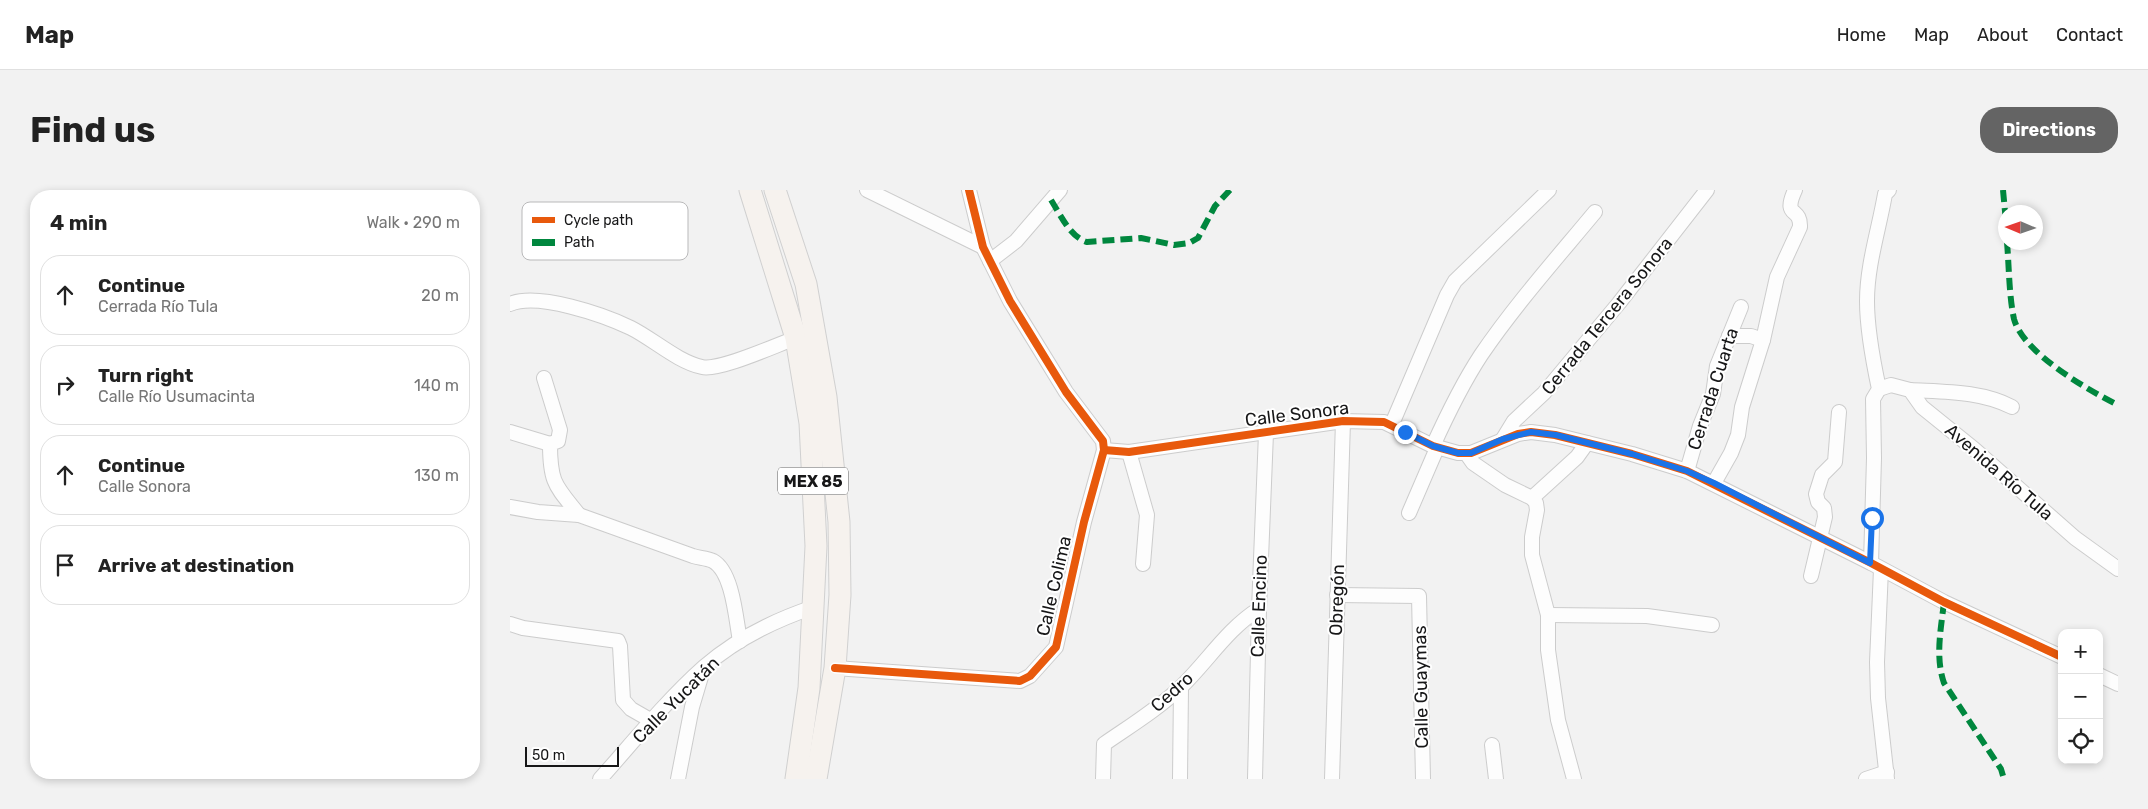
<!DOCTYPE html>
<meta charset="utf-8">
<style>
:root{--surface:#fff;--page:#f2f2f2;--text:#222;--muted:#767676;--line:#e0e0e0;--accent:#646464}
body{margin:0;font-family:Rubik,sans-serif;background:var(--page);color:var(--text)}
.controls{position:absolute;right:15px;bottom:15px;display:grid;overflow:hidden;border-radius:10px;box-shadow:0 2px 8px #0003}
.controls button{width:45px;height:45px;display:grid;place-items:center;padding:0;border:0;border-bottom:1px solid var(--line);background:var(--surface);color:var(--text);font:25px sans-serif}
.compass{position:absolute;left:1488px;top:15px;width:45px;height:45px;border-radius:50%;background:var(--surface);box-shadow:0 2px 8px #0003;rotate:272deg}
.scale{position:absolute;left:15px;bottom:12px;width:94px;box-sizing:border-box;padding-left:5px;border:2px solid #171718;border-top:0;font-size:14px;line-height:18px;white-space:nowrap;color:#171718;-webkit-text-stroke:4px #fff;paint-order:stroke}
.stop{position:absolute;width:15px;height:15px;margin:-11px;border:4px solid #1a73e8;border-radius:50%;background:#fff}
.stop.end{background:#1a73e8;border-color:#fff;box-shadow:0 1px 5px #0008}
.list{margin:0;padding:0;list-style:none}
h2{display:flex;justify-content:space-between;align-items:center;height:65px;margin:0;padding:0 20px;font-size:21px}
h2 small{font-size:16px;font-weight:400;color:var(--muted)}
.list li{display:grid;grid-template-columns:32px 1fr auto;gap:15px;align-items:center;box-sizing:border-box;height:80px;margin:0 10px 10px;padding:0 10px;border:1px solid var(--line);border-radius:20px}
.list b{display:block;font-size:19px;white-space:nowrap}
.list p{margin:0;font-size:16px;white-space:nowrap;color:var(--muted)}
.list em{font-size:16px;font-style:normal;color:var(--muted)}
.icon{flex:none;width:28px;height:28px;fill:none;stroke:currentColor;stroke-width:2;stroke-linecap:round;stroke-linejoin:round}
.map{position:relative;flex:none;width:1608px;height:589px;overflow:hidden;border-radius:20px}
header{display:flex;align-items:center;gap:30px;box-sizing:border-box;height:70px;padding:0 25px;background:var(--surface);border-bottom:1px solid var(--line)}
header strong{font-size:24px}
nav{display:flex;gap:28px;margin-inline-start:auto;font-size:18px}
.intro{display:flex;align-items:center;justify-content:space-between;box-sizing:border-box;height:120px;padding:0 30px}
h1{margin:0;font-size:35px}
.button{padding:12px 22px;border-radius:20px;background:var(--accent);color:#fff;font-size:18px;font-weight:700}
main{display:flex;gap:30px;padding:0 30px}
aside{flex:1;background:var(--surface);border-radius:20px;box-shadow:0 2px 8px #0003}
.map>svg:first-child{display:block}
</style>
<header>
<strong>Map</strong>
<nav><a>Home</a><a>Map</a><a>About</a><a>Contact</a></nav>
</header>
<div class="intro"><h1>Find us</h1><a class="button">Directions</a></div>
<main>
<aside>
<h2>4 min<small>Walk · 290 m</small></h2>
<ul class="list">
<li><svg class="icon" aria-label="ahead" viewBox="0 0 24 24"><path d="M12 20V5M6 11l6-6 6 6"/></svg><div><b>Continue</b><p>Cerrada Río Tula</p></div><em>20 m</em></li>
<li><svg class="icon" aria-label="right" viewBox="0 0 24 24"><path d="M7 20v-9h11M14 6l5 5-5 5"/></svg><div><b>Turn right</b><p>Calle Río Usumacinta</p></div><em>140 m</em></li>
<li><svg class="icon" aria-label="ahead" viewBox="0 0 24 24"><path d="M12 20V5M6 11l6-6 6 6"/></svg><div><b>Continue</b><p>Calle Sonora</p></div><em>130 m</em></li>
<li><svg class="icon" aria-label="arrive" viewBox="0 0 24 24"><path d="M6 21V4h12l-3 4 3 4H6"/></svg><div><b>Arrive at destination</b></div></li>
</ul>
</aside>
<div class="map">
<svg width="1608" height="589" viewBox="0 0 1608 589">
<rect width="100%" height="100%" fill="#f2f2f2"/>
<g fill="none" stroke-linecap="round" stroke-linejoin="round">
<g stroke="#ccc" stroke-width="16">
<g id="minor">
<path d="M 357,0 L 473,57"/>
<path d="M 480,71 L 506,51 L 550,0"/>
<path d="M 0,114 C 28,102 94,125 121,138 C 143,149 168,172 192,177 C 210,181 266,155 286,148"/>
<path d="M 1219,146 L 1241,146 L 1253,150"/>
<path d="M 34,188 L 50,240 L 48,251 L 40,254 C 40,294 46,296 69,325"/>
<path d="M 1369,199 L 1381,195 L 1400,200 L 1412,217 L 1464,259 L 1565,348 L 1608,379"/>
<path d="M 1400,200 C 1435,202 1471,201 1502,217"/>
<path d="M 882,234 L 937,105 L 945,91 L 1039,0"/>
<path d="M 0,242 L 40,254"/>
<path d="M 993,249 L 1004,231 L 1034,203 L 1109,113 L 1197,0"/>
<path d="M 923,256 C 937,225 952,194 971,165 C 1005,115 1046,69 1085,22"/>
<path d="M 594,260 L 619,262 L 833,231 L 874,232 L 923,256 L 948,263 L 961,263 L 1008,244 L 1021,242 L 1045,245 L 1122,264 L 1177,281 L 1361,373 L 1434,412 L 1552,467"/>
<path d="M 619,262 L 637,325 L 633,374"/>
<path d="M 956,263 L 963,273 L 995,295 L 1022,308 L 1026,313 L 1027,320 L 1022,347 L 1022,365 L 1038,425 L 1038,460 L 1048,530 L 1064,589"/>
<path d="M 1177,281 L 1190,236 L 1203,204 L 1207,176 L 1231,117"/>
<path d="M 1204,293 L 1221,263 L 1228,245 L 1232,217 L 1253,150 L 1267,87 L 1290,37 C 1291,16 1272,29 1285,0"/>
<path d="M 1022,308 L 1067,267 L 1077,253"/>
<path d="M 0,317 L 28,322 L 69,325 L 183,366 C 189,368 197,368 203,371 C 223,382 226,430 230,451"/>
<path d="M 899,323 L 927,258"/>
<path d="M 1361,373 L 1364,268 L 1363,209 L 1369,199 C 1363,171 1357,139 1357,111 C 1357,75 1369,39 1375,4 L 1379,0"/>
<path d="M 1371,379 L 1367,472 L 1368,508 L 1377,589"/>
<path d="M 1301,386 L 1315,327 L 1314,318 L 1308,312 L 1306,304 L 1312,285 L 1325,272 L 1329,222"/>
<path d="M 827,405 L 909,406 L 913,589"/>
<path d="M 1038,425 L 1137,426 L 1202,435"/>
<path d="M 0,434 L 13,438 L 108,451 L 110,456 L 113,510 L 121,519 L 142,531"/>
<path d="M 325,478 L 510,491 L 520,486 L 546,457 L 574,332 L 594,260 L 593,251 L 556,202 L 500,111 L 473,57 L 459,0"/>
<path d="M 1589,485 L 1608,494"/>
<path d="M 982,555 L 986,589"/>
<path d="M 90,589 C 124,551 156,511 194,477 C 225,450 265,430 304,417"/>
<path d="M 168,589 L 182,517 L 193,480"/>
<path d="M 593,589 L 594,554 C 620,536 648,519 671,497 C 697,472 718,438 749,419"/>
<path d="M 670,589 L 671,498"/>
<path d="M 745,589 L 749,419 L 756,243"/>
<path d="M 822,589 L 833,231"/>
<path d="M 1356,589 L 1377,582"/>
</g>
</g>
<g stroke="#d0d0d0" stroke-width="23">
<g id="primary">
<path d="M 240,0 L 286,148 L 300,233 L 306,356 L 299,498 L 286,589"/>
<path d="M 265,0 L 296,94 L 316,207 L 329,332 L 330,405 L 325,478 L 306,589"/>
</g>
</g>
<use href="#minor" stroke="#fdfdfd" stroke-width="14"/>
<use href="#primary" stroke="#f6f2ee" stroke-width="21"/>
<g stroke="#00873e" stroke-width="6" stroke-dasharray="12 6" stroke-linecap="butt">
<path d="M 1493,0 L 1496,32"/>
<path d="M 541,10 C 550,24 560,47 577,52 L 631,48 L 664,55 L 679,53 L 688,48 L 705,16 L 720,0"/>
<path d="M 1497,52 C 1499,76 1499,106 1504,129 C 1513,163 1578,200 1608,215"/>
<path d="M 1434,412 C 1431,439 1425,467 1434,493 L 1491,579 L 1494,589"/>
</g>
<g stroke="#fff" stroke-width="11">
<g id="cycleway">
<path d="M 594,260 L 619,262 L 833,231 L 874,232 L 923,256 L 948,263 L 961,263 L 1008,244 L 1021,242 L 1045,245 L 1122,264 L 1177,281 L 1361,373 L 1434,412 L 1552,467"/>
<path d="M 325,478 L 510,491 L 520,486 L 546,457 L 574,332 L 594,260 L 593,251 L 556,202 L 500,111 L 473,57 L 459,0"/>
</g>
</g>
<use href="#cycleway" stroke="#e8590c" stroke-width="8"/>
</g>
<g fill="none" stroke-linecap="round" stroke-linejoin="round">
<path stroke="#1a73e8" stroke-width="6" d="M 895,242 L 923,256 L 948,263 L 961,263 L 993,249 L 1021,242 L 1046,245 L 1122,264 L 1177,281 L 1204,293 L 1360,373 L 1362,328"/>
</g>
<g text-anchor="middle" stroke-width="4" stroke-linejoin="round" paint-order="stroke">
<rect fill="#fff" stroke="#5d5d5d" stroke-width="1" x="268" y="277.5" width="70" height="27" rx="4"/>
<g font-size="16" font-weight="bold" fill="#171718">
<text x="303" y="297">MEX 85</text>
</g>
<g font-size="18" fill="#171718" stroke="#fff">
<text transform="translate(1097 126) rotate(-51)" y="6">Cerrada Tercera Sonora</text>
<text transform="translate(1203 199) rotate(-72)" y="6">Cerrada Cuarta</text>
<text transform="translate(787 224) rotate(-7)" y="6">Calle Sonora</text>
<text transform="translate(1489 282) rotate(41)" y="6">Avenida Río Tula</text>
<text transform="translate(544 396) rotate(-77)" y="6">Calle Colima</text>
<text transform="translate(827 410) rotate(-88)" y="6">Obregón</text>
<text transform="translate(749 416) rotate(-88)" y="6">Calle Encino</text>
<text transform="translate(911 497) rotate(-91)" y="6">Calle Guaymas</text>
<text transform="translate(662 502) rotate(-42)" y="6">Cedro</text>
<text transform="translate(166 510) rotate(-45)" y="6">Calle Yucatán</text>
</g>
</g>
<rect x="12" y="12" width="166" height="58" rx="8" fill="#fff" stroke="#b9b9ba" stroke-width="1"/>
<rect x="22" y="27" width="23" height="6" fill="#e8590c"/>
<rect x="22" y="49" width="23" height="7" fill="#00873e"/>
<g font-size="14" fill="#171718">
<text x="54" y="35">Cycle path</text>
<text x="54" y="57">Path</text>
</g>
</svg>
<div class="controls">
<button>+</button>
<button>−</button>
<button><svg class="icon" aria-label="locate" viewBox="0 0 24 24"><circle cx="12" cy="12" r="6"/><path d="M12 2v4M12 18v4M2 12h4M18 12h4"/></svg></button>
</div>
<svg class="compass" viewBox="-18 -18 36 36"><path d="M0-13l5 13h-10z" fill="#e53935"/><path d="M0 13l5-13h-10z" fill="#767676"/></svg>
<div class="scale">50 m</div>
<div class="stop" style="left:1362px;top:328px"></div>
<div class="stop end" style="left:895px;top:242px"></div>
</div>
</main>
